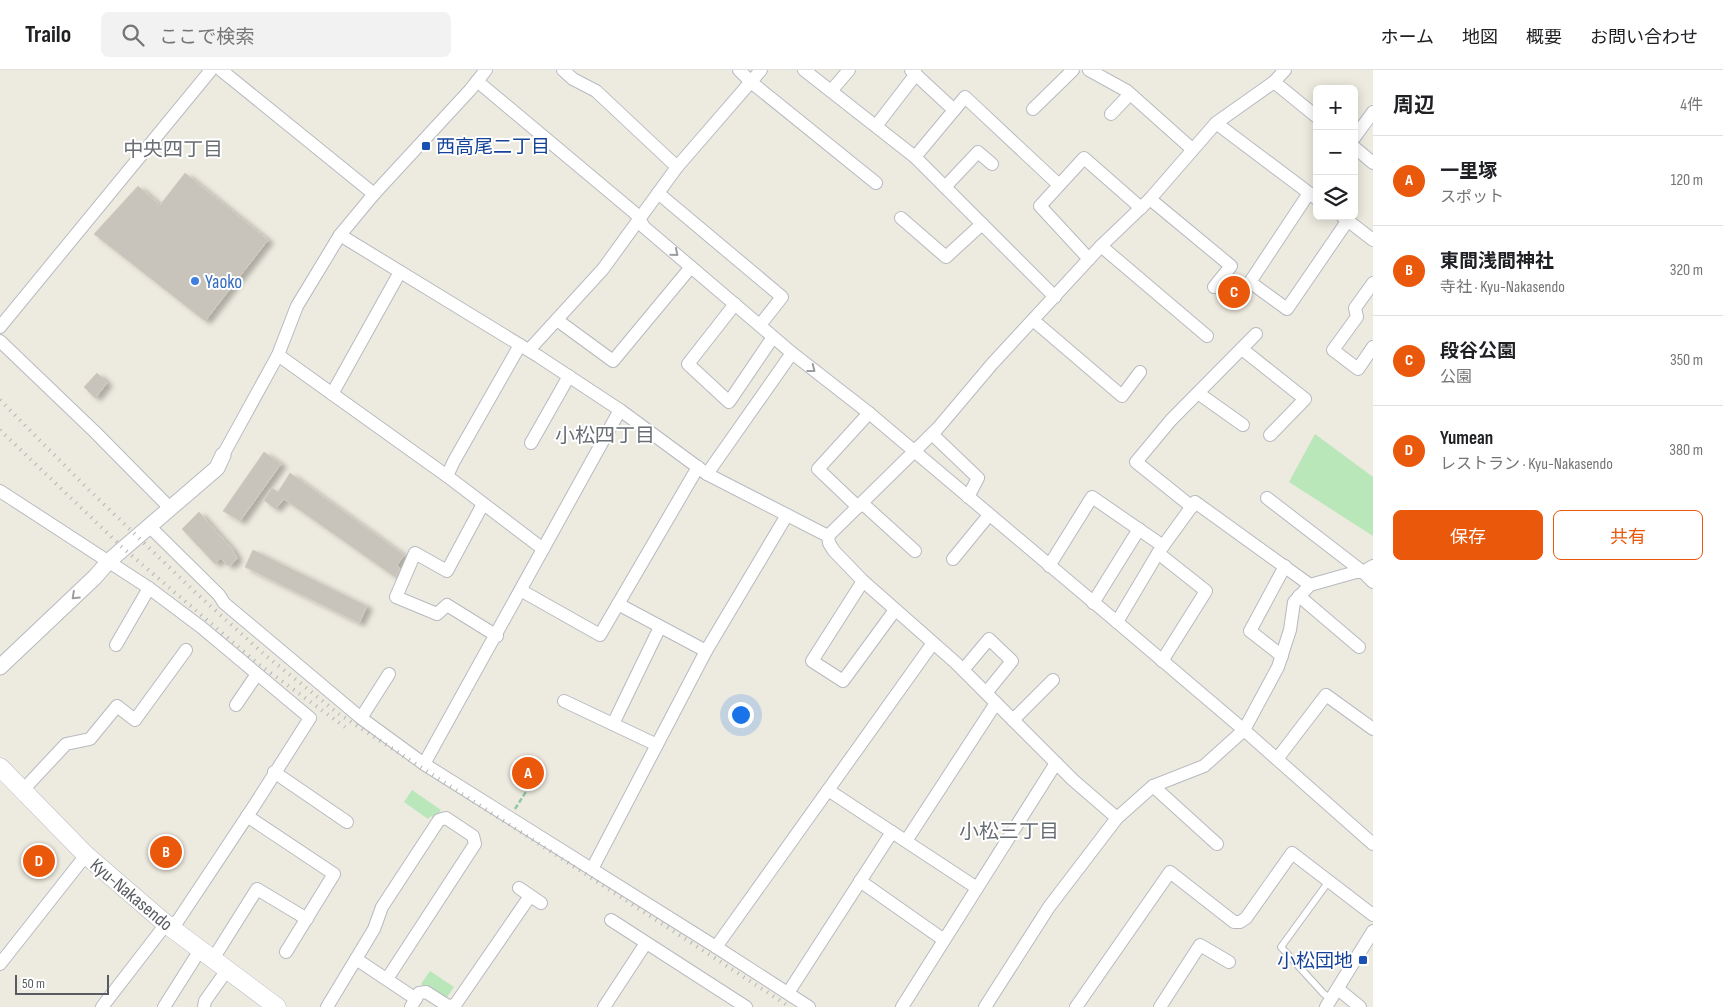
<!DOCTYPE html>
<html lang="ja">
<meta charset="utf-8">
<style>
:root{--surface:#fff;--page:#f2f2f2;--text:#202124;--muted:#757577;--line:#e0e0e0;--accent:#ea580c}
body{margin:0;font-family:"Sofia Sans Condensed","Noto Sans JP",sans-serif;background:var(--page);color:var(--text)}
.controls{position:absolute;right:15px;top:15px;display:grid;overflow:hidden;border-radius:8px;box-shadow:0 2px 12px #0003}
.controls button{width:45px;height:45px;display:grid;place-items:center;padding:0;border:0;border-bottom:1px solid var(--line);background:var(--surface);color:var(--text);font:25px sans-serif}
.scale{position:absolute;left:15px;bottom:12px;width:94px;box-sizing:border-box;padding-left:5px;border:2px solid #585c62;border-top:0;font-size:14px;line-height:18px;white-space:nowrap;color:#585c62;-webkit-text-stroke:4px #fff;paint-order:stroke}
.you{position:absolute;left:740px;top:644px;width:18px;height:18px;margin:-12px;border:4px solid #fff;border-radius:50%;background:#1a73e8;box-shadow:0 0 0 8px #1a73e833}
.badge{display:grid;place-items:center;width:32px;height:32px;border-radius:50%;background:var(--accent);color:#fff;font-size:16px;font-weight:700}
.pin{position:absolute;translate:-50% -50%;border:2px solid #fff;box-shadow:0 1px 5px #0006}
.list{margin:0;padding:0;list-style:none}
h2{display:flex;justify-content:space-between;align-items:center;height:65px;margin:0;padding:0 20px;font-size:21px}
h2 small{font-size:16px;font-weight:400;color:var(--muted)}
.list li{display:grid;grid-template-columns:32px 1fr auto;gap:15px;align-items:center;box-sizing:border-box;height:90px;padding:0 20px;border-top:1px solid var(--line)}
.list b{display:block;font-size:19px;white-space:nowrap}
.list p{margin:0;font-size:16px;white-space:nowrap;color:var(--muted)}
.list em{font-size:16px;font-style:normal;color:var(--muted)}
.actions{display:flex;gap:10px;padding:15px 20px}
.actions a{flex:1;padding:11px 0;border:1px solid var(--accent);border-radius:8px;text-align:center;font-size:18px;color:var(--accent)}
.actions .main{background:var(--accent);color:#fff}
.icon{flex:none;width:28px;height:28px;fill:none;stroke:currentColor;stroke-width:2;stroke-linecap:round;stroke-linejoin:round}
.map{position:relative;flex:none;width:1373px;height:937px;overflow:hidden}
header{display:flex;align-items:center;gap:30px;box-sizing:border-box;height:70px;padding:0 25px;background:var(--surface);border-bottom:1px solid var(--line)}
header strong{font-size:24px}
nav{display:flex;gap:28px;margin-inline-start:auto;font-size:18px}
.search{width:350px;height:45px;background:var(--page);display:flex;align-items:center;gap:12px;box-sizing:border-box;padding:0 18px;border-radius:8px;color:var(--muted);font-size:19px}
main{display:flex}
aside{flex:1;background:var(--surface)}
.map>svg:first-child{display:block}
</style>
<header>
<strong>Trailo</strong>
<div class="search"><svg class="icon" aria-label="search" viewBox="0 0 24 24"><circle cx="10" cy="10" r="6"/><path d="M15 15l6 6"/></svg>ここで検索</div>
<nav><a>ホーム</a><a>地図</a><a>概要</a><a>お問い合わせ</a></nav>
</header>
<main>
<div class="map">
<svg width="1373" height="937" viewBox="0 0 1373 937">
<defs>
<filter id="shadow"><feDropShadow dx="5.5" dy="3" stdDeviation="2.5" flood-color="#0004"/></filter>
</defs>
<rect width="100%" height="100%" fill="#edeadf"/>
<g fill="#b9e7ba">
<path d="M 1315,364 L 1373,407 L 1373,466 L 1289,412 Z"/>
<path d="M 412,720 L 441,740 L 435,749 L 431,746 L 428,749 L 404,732 Z"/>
<path d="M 430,901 L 454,917 L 445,930 L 421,914 Z"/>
</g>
<g fill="#c8c4bc" stroke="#d2ccbd" filter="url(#shadow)">
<path d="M 185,103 L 268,170 L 205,251 L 94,164 L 138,116 L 160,135 Z"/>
<path d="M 97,303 L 107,313 L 95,328 L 84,317 Z"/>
<path d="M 264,382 L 281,394 L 240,451 L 223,441 Z"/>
<path d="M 290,403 L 404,485 L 397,495 L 400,499 L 395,507 L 284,429 L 275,439 L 264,430 L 272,418 L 278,422 Z"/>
<path d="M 199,442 L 232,479 L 237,488 L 233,493 L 228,496 L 221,488 L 215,494 L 182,459 Z"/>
<path d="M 253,480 L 367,536 L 359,553 L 245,497 Z"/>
</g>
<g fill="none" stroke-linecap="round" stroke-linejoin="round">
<g stroke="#b7bac0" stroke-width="8">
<path id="service" d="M 1329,811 L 1281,877 L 1324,924 L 1331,929"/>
</g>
<g stroke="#b7bac0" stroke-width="14">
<g id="minor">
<path d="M 221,0 L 374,124"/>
<path d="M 563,0 L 573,9 L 596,21 L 677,97"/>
<path d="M 739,0 L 751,12 L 876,113"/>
<path d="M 804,0 L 915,87 L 1055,227"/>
<path d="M 911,0 L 954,40"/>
<path d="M 1089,0 L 1127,21 L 1192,79"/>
<path d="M 477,11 L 636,144 L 644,157 L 792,283 L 869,343 L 1117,552 L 1244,660 L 1373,774"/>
<path d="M 1274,12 L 1317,47"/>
<path d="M 831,21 L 849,0"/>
<path d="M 1033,39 L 1073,0"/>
<path d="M 1111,44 L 1130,24"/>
<path d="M 1216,53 L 1317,129"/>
<path d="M 876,56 L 916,4"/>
<path d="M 1354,68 L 1373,42"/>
<path d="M 1354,77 L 1373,93"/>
<path d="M 915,87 L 965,27 L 1059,115"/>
<path d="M 945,117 L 978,82 L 992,94"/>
<path d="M 658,123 L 782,227 L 760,255"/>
<path d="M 1309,123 L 1250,212 L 1287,239 L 1348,150"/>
<path d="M 1150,129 L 1231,196 L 1214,217"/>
<path d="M 1342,146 L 1373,170"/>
<path d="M 901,148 L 946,187 L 982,154"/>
<path d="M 340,165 L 538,286 L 620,340 L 707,404 L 828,466"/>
<path d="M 1101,176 L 1207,266"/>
<path d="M 1089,189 L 1040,136 L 1084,88 L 1141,138"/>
<path d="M 1373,213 L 1355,238 L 1357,247 L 1333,280 L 1358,299 L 1373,277"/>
<path d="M 735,234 L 688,294 L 729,332 L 773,267"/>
<path d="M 557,250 L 613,291 L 691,197"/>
<path d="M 1033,250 L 1122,326 L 1140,302"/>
<path d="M 0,257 L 211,0"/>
<path d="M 0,271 L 95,362 L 170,438"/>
<path d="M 1242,279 L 1305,329 L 1270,365"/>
<path d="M 529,280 L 603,199 L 677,97 L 761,0"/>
<path d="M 278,285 L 447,406 L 543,479"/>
<path d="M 1198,323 L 1243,355"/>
<path d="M 332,324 L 400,202"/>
<path d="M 932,364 L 978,408 L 968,427"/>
<path d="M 531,373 L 569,306"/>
<path d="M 223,385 L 278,285 L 297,236 L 340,165 L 374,124 L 470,20 L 486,0"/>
<path d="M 707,404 L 792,283"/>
<path d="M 447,406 L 454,391 L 520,275"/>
<path d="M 0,421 L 149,518 L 201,557 L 310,648 L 254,736 L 177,852 L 166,854 L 102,937"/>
<path d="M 1267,428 L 1363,502 L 1373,496"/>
<path d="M 862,433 L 915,481"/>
<path d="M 483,434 L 447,501 L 415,483 L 396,527 L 437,544 L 447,535 L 497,566"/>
<path d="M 858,437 L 818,399 L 869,343"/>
<path d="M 1192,437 L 1136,392 L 1171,350 L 1256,264"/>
<path d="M 149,456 L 219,525 L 224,533 L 361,648 L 424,694 L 716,877 L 809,937"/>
<path d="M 828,466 L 938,358 L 992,294 L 1101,176 L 1150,129 L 1216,53 L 1274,12 L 1285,0"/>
<path d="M 828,466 L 829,473 L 834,481 L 863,511 L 956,593 L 1073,710 L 1117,748"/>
<path d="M 1158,483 L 1206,521 L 1162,591"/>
<path d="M 953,489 L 989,445"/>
<path d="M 1049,496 L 1092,427 L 1163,476"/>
<path d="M 863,511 L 812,591 L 843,611 L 895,540"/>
<path d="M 522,521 L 600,565 L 698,397"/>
<path d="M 1299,526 L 1359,577"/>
<path d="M 1093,533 L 1139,459"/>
<path d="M 618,534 L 706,581"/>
<path d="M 1117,552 L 1158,483 L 1195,432 L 1310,515"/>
<path d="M 116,575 L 149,518"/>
<path d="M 1282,586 L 1250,561 L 1285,496"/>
<path d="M 963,600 L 989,569 L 1012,591 L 986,623"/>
<path d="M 564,631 L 657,675"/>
<path d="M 236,635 L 257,604"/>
<path d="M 361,648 L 389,604"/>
<path d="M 1013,650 L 1053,610"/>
<path d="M 613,654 L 660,557"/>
<path d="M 1277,689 L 1326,625 L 1373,659"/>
<path d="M 424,694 C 490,577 554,458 620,340"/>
<path d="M 274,702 L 347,752"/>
<path d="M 1153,716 L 1217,774"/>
<path d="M 23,720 L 66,674 L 90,669 L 117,636 L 135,650 L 186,580"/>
<path d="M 828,720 L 977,818"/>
<path d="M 247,746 L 334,804 L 286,882"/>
<path d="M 906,771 L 996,633"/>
<path d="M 592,799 L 706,581 L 787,445"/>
<path d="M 860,811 L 944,870"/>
<path d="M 519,818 L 541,833"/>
<path d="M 611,850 L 746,937"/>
<path d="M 716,877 L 933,573"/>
<path d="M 213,889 L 257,819 L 307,849"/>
<path d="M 356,889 L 416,929"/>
<path d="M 0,894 L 86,785"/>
<path d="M 1338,919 L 1360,937"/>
<path d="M 788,923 L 892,762"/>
<path d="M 164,937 L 200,880"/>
<path d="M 204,937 L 205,931 L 227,900"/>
<path d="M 327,937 L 374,859 L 382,837 L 439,750 L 446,748 L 473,766 L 475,774 L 387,909"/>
<path d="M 411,937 L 419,923 L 426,922 L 448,936 L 455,935 L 530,826"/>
<path d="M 604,937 L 646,873"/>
<path d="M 902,937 L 1056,693"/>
<path d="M 985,937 L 1049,837 L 1117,748 L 1153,716 L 1204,696 L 1244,660 L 1278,597 L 1290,560 L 1294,532 L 1310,515 L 1356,502 L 1363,502 L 1373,512"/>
<path d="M 1076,937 L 1170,802 L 1234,852 L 1240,852 L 1246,848 L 1292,783 L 1373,845"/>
<path d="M 1160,937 L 1200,875 L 1229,892"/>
<path d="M 1326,937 L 1373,861"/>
</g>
</g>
<g stroke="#b7bac0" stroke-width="17">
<path id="tertiary" d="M 0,597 L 95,507 L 109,491 L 217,398 L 223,385"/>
</g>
<g stroke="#b8bcc3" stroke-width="19">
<path id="secondary" d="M 0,697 L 86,785 L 166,854 L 277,937"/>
</g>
<path stroke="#92c8a3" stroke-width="2.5" stroke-dasharray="5 2.5" stroke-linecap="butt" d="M 515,739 L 541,698"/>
<use href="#service" stroke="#fff" stroke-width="6"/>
<use href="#minor" stroke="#fff" stroke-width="12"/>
<use href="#tertiary" stroke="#fff" stroke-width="15"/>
<use href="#secondary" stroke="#fff" stroke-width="18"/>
<g stroke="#b3b4b5" stroke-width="4" stroke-dasharray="1 6" stroke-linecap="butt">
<path d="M 0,330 L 89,420 L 196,523 L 265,585 L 339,644 L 790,937"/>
<path d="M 0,360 L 124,479 L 186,532 L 257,593 L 345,657"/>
</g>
</g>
<defs><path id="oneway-chevron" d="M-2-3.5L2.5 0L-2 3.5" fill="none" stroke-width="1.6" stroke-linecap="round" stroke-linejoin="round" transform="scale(1.25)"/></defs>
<g stroke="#9b9da1">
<use href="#oneway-chevron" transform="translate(675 183) rotate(40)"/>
<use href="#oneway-chevron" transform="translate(812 299) rotate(38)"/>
<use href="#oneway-chevron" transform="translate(75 526) rotate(137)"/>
</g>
<g fill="#1a4fb4" stroke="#fff" stroke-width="2">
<rect x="421" y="71" width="10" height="10" rx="2.5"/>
<rect x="1358" y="885" width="10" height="10" rx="2.5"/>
</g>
<circle fill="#3f7fe0" stroke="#fff" stroke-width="2" cx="195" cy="211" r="5"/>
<g text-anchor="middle" stroke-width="4" stroke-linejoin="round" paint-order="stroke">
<g font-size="19" fill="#164399" stroke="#fff" text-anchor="start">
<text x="436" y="83">西高尾二丁目</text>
<text x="1353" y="897" text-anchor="end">小松団地</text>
</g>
<g font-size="19" fill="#366cbe" stroke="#fff" text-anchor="start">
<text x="205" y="218">Yaoko</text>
</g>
<g font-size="19" fill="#585c62" stroke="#fff">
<text transform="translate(132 824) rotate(40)" y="7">Kyu-Nakasendo</text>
</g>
<g font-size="20" fill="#696e74" stroke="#fff">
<text x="173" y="86">中央四丁目</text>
<text x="605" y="372">小松四丁目</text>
<text x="1009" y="768">小松三丁目</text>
</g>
</g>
</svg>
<div class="controls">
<button>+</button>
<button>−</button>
<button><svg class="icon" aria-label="layers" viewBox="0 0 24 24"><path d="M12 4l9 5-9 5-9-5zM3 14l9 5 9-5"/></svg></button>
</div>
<div class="scale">50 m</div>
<div class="you"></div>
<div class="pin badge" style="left:528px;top:703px">A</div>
<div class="pin badge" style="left:166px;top:782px">B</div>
<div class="pin badge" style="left:1234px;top:222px">C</div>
<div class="pin badge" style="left:39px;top:791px">D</div>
</div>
<aside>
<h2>周辺<small>4件</small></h2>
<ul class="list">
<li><span class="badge">A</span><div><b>一里塚</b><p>スポット</p></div><em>120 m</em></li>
<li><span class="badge">B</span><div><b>東間浅間神社</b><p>寺社 · Kyu-Nakasendo</p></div><em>320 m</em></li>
<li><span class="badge">C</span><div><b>段谷公園</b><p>公園</p></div><em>350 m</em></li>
<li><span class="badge">D</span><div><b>Yumean</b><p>レストラン · Kyu-Nakasendo</p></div><em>380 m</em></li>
</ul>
<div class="actions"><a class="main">保存</a><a>共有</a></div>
</aside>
</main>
